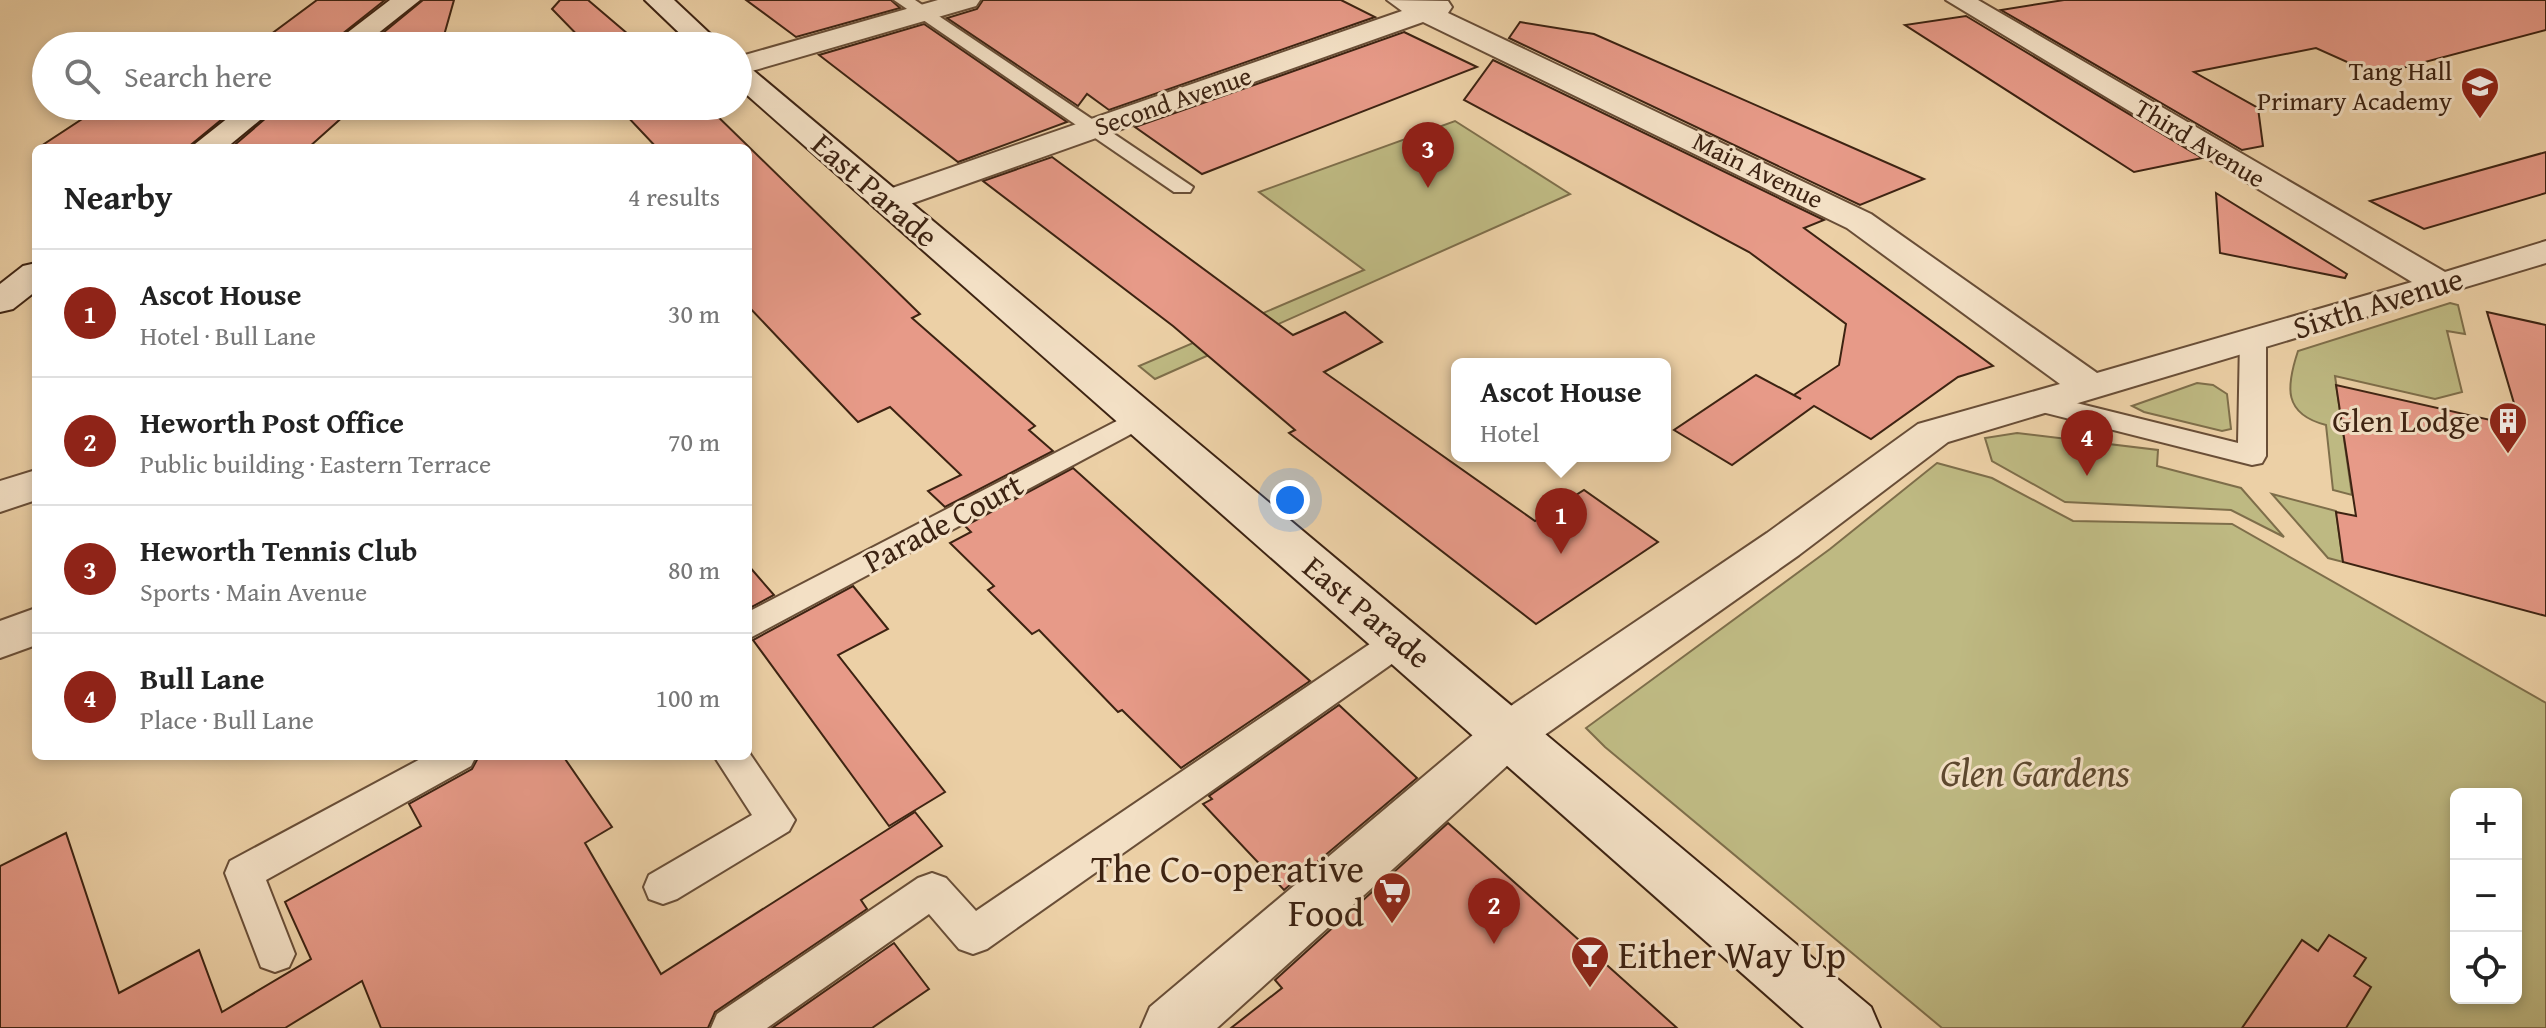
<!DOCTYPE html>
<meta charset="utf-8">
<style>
:root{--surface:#fff;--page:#f6f6f6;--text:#222;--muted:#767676;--line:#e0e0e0;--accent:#8f2418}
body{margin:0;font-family:"Gentium Book Plus",serif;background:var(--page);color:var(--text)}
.controls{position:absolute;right:24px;bottom:24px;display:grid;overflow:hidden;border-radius:12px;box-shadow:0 4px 12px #0003}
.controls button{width:72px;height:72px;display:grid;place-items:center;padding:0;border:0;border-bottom:2px solid var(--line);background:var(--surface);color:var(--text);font:40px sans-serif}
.you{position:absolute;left:1290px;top:500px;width:28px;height:28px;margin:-20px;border:6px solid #fff;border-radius:50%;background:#1a73e8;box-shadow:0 0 0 12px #1a73e833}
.badge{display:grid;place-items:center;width:52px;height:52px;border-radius:50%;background:var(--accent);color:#fff;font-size:26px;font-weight:700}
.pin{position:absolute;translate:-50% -66px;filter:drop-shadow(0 2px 4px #0008)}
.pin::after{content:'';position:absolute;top:42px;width:28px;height:24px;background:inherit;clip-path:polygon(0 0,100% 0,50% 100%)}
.popup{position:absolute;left:1451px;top:358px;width:220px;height:104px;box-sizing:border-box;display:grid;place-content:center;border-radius:12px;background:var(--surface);filter:drop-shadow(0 2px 6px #0005);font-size:26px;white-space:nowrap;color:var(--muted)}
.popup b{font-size:30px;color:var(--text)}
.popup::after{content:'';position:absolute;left:50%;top:100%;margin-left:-16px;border:16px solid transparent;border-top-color:var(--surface)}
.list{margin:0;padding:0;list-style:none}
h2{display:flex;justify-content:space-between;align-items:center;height:104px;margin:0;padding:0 32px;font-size:34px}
h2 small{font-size:26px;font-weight:400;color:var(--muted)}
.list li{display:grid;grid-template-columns:52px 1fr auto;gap:24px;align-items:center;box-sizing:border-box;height:128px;padding:0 32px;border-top:2px solid var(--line)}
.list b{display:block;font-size:30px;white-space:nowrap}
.list p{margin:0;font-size:26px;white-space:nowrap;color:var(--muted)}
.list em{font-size:26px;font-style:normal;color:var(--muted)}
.icon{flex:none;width:44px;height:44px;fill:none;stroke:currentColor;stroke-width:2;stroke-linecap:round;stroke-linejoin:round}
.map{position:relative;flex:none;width:2546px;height:1028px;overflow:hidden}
.search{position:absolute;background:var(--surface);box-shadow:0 4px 12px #0003;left:32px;top:32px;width:720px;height:88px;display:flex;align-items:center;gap:20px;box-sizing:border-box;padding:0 28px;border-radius:44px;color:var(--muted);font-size:30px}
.panel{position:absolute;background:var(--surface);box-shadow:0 4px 12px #0003;left:32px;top:144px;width:720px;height:616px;border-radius:12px}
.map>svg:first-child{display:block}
</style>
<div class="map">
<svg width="2546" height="1028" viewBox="0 0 2546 1028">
<rect width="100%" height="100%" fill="#ecd0a6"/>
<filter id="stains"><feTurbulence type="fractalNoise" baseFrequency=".0025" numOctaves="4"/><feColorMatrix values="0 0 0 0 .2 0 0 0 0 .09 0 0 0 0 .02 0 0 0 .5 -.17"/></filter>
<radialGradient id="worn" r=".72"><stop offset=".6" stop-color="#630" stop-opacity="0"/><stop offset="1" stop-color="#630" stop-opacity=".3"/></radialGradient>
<g fill="#beb982" stroke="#7e6e4a" stroke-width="2" fill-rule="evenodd">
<path d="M 1455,121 L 1570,194 L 1155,379 L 1139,366 L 1364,270 L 1259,192 Z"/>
<path d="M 2450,303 L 2458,305 L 2465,334 L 2447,331 L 2462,392 L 2435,399 L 2335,376 L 2352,495 L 2333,490 L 2326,425 C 2283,414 2286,387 2298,351 Z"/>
<path d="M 2197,383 L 2213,385 L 2227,394 L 2231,429 L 2222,431 L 2144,412 L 2132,406 Z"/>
<path d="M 2017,433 L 2158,450 L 2157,466 L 2241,488 L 2284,537 L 2231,510 L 2065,502 L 1992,461 L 1985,438 Z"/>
<path d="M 1937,463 L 1992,478 L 2073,521 L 2232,524 L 2546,703 L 2546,1028 L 1942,1028 L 1605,747 L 1586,728 L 1830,549 ZM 2456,794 L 2516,794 L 2516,998 L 2456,998 Z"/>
<path d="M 2272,494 L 2336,511 L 2343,562 L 2328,558 Z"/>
</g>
<g fill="#e79a88" stroke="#3d2312" stroke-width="2">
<path d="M 317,0 L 385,0 L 327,46 L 255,46 Z"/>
<path d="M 423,0 L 454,0 L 441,46 L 367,46 Z"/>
<path d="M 560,0 L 588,0 L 642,46 L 588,46 L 552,9 Z"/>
<path d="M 746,0 L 891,0 L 900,8 L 796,37 Z"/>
<path d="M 983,0 L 1341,0 L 1375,17 L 1109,110 L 1087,94 L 1078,106 L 947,18 L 977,9 Z"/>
<path d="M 2064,0 L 2546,0 L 2546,30 L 2376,75 L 2316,48 L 2194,72 L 2258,108 L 2263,146 L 2242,150 L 2001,10 Z"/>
<path d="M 1966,16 L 2202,158 L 2134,172 L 1905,25 Z"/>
<path d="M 1520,22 L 1594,34 L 1924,179 L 1860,205 L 1509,38 Z"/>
<path d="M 924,24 L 1067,122 L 958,162 L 819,55 Z"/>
<path d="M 1404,32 L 1477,67 L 1202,174 L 1135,127 Z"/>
<path d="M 1493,60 L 1824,220 L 1804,228 L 1993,366 L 1958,377 L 1871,439 L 1814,406 L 1732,465 L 1674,430 L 1756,375 L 1801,399 L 1794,395 L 1839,365 L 1846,324 L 1749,252 L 1464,100 Z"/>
<path d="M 102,106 L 171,108 L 238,106 L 187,148 L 38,148 Z"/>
<path d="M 280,106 L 355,106 L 308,148 L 231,148 Z"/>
<path d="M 645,106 L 707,106 L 920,314 L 912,318 L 1035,426 L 1029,430 L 1053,451 L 945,507 L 928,491 L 961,475 L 890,407 L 858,422 L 748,306 L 748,148 L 657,148 L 624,113 Z"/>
<path d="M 2546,152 L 2546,193 L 2424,229 L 2370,201 Z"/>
<path d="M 1052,157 L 1293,335 L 1345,312 L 1382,342 L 1324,372 L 1535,521 L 1584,490 L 1658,542 L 1536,624 L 1289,433 L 1295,430 L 1173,326 L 983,181 Z"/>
<path d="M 2216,193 L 2347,274 L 2345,278 L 2220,253 Z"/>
<path d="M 2487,312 L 2546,325 L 2546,616 L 2343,562 L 2336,512 L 2356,516 L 2336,385 L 2521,427 Z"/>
<path d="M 1073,468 L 1310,681 L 1181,768 L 1122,710 L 1118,712 L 1039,630 L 1032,634 L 988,590 L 994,586 L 950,543 L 971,532 L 965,526 Z"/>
<path d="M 748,565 L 774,595 L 748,609 Z"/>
<path d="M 853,586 L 888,629 L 838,655 L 945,792 L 889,826 L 753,640 Z"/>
<path d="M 1339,705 L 1417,778 L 1284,890 L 1203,804 L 1212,799 L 1209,796 Z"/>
<path d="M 479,756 L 563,756 L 612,827 L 585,843 L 661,974 L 915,812 L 942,846 L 861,900 L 867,909 L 715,1012 L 708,1028 L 381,1028 L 362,981 L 285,1028 L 0,1028 L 0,866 L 66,833 L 119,993 L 199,950 L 222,1012 L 311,959 L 285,902 L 421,826 L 409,804 L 472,769 Z"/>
<path d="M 1448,823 L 1560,923 L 1677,1028 L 1231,1028 L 1282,988 L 1275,980 Z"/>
<path d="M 2329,935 L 2366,958 L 2354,976 L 2371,987 L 2346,1028 L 2242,1028 L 2302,940 L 2318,951 Z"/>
<path d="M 894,943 L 929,989 L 872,1028 L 772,1028 Z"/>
</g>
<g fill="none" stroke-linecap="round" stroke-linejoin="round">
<g stroke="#694e37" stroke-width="4">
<g id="lane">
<path d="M 894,0 L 915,0 L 1193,187 L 1190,192 L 1174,192 Z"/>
<path d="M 2253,332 L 2266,340 L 2266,456 L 2262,463 L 2252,465 L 2026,408 L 2022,402 L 2026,396 L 2036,393 L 2238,443 L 2240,340 Z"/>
<path d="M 1138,410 L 1148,413 L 1152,419 L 1148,425 L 748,639 L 748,612 Z"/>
<path d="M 1401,628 L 1413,631 L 1417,640 L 1413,649 L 987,949 L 973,954 L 959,949 L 929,914 L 767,1028 L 711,1028 L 717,1014 L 918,878 L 932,873 L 946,878 L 976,911 L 1389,631 Z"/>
<path d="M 748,751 L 795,820 L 789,831 L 677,899 L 663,904 L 649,899 L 644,887 L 649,875 L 752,815 L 714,756 L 748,756 Z"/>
<path d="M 426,756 L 476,756 L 471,766 L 266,880 L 295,954 L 289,967 L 275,972 L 261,967 L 225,873 L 230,861 Z"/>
</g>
</g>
<g stroke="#694e37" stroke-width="4">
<g id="street">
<path d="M 938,0 L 980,0 L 976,6 L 738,75 L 738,57 Z"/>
<path d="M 1387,0 L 1448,1 L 1452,7 L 1448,13 L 1871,214 L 2097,373 L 2412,282 L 1946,0 L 1978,0 L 2445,272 L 2546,241 L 2546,263 L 1948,442 L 1799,555 L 1529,746 L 1217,1028 L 1141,1028 L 1150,1007 L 1493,718 L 1767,533 L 1918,424 L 2060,384 L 1847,228 L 1423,22 L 899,208 L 887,211 L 875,208 L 870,201 L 875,194 L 1402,11 Z"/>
<path d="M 36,470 L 36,500 L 0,512 L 0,481 Z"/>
<path d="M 36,608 L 36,645 L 0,658 L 0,621 Z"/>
</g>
</g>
<g stroke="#3d2312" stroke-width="4">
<g id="secondary">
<path d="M 390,0 L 420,0 L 362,46 L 330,46 Z"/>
<path d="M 645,0 L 674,0 L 723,46 L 693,46 Z"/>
<path d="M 738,63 L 748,66 L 1871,1007 L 1880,1028 L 1804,1028 L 738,87 Z"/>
<path d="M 243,106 L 277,106 L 226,148 L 190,148 Z"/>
<path d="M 36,263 L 36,291 L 13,309 L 0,312 L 0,284 L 23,266 Z"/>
</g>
</g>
<use href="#lane" fill="#f3e0c5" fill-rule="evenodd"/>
<use href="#street" fill="#f3e0c5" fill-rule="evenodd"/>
<use href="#secondary" fill="#f3e0c5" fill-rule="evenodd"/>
</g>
<defs>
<g id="school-pin" transform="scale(2)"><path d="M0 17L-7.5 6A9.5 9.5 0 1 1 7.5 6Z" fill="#8f2418" stroke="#f3e0c5"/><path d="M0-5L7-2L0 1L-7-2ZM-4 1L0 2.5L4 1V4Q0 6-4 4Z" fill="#fff"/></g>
<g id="building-pin" transform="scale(2)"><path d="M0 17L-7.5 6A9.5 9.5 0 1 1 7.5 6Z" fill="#8f2418" stroke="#f3e0c5"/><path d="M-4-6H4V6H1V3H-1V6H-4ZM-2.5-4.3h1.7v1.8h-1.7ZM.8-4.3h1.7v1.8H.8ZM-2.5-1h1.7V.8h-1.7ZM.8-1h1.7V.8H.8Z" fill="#fff"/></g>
<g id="supermarket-pin" transform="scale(2)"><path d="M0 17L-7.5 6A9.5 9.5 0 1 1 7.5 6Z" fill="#8f2418" stroke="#f3e0c5"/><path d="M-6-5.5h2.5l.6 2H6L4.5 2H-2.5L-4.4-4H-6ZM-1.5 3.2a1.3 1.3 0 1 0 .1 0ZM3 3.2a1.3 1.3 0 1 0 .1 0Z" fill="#fff"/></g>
<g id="bar-pin" transform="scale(2)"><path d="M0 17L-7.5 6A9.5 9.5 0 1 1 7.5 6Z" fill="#8f2418" stroke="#f3e0c5"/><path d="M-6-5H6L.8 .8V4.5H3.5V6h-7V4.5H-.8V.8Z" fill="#fff"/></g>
</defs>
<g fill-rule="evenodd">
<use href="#school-pin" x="2480" y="86"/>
<use href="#building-pin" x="2508" y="421"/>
<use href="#supermarket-pin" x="1392" y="891"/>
<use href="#bar-pin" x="1590" y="955"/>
</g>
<g text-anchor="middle" stroke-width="6" stroke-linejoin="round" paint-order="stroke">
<g font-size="26" fill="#3d2312" stroke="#f3e0c5" text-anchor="end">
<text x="2452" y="80">Tang Hall<tspan x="2452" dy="30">Primary Academy</tspan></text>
</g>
<g font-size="26" fill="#3d2312" stroke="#f3e0c5">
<text transform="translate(1173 101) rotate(-19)" y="9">Second Avenue</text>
<text transform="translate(2200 143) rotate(31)" y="9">Third Avenue</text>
<text transform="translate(1758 170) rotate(26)" y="9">Main Avenue</text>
</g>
<g font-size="32" fill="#3d2312" stroke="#f3e0c5">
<text transform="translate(875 190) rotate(41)" y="11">East Parade</text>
<text transform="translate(2378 303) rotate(-17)" y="11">Sixth Avenue</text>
<text transform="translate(943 523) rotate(-28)" y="11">Parade Court</text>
<text transform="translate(1367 612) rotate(40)" y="11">East Parade</text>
</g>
<g font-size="32" fill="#3d2312" stroke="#f3e0c5" text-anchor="end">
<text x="2480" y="432">Glen Lodge</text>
</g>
<g font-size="38" font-style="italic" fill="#5d482e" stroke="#f3e0c5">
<text x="2035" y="786">Glen Gardens</text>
</g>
<g font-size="38" fill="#3d2312" stroke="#f3e0c5" text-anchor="end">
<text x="1364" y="882">The Co-operative<tspan x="1364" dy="44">Food</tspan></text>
<text x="1618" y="968" text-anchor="start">Either Way Up</text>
</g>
</g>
<rect width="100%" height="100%" filter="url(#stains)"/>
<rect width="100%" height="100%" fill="url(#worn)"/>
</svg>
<div class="controls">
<button>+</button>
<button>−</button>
<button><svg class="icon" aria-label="locate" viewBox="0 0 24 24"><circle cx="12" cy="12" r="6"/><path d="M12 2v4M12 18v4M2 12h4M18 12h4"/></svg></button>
</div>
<div class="you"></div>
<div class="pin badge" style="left:1561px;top:554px">1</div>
<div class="popup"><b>Ascot House</b>Hotel</div>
<div class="pin badge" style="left:1494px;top:944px">2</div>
<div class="pin badge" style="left:1428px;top:188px">3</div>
<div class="pin badge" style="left:2087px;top:476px">4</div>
<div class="search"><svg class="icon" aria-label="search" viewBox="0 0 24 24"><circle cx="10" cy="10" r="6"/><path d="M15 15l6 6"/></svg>Search here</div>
<section class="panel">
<h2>Nearby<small>4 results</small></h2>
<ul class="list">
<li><span class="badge">1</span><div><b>Ascot House</b><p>Hotel · Bull Lane</p></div><em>30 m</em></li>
<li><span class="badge">2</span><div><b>Heworth Post Office</b><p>Public building · Eastern Terrace</p></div><em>70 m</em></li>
<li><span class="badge">3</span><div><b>Heworth Tennis Club</b><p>Sports · Main Avenue</p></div><em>80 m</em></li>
<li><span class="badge">4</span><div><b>Bull Lane</b><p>Place · Bull Lane</p></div><em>100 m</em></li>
</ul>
</section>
</div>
